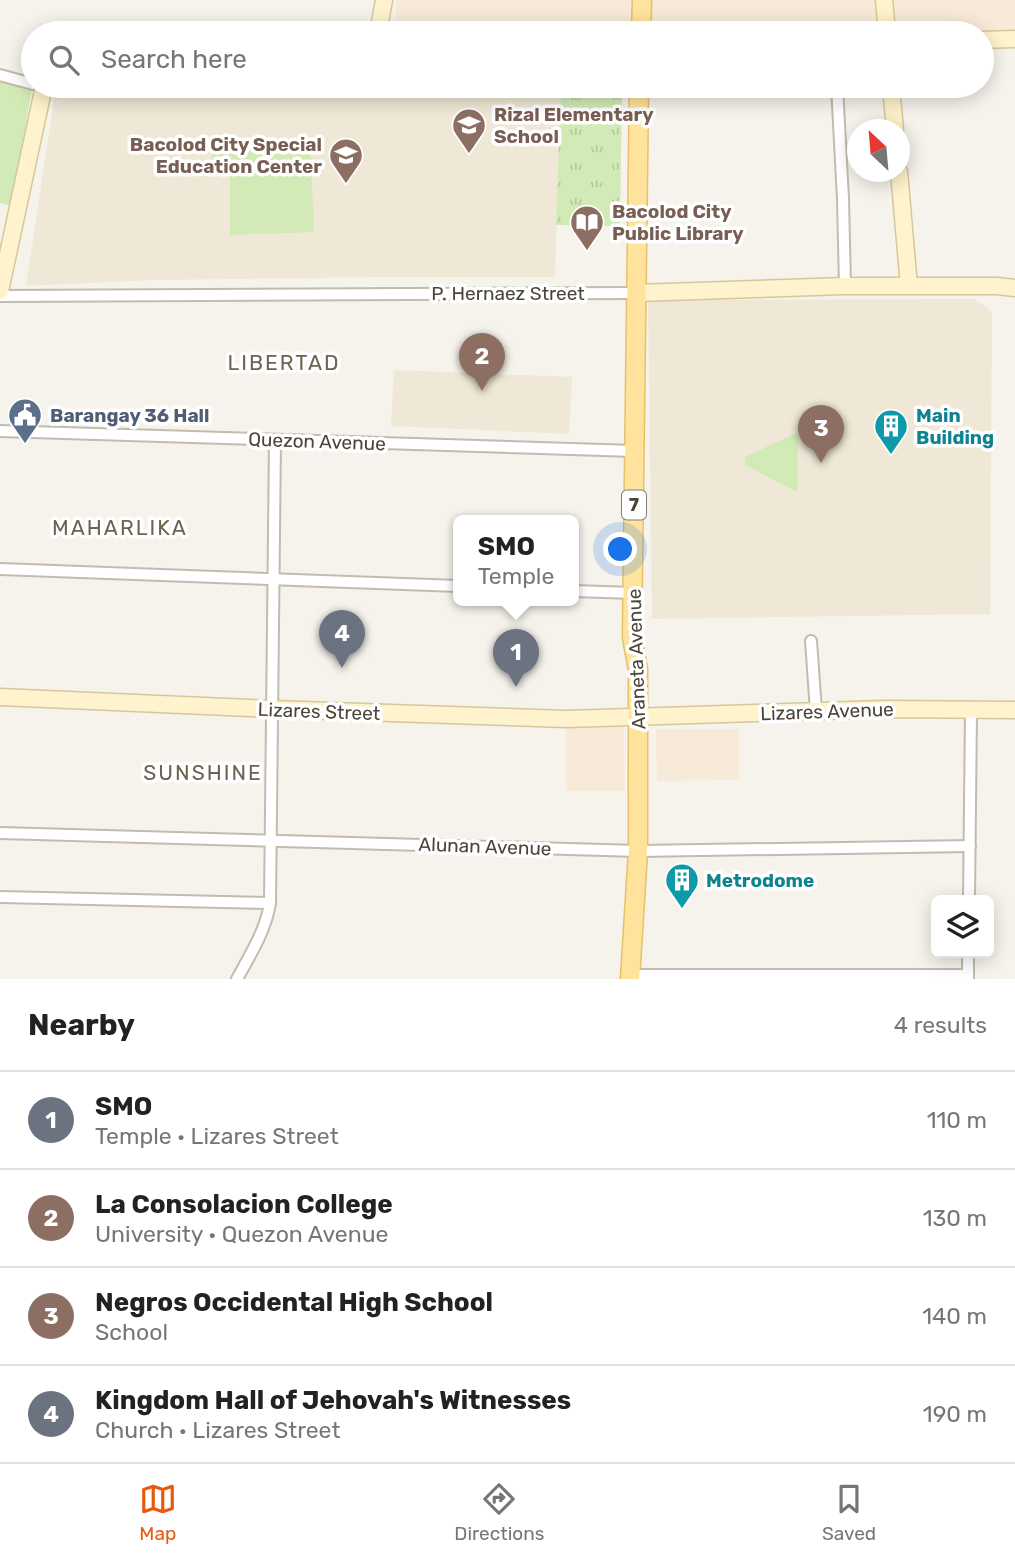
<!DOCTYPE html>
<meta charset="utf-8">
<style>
:root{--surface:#fff;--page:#f2f2f2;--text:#222;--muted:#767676;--line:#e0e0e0;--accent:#ea580c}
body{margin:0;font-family:Rubik,sans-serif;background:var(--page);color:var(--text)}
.controls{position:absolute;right:21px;bottom:21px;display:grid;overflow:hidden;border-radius:10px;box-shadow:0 4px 18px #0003}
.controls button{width:63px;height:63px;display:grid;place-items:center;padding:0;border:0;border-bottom:2px solid var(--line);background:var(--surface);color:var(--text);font:35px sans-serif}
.compass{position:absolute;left:847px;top:119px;width:63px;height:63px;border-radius:50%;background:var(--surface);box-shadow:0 4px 18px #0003;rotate:334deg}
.you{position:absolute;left:621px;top:550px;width:24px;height:24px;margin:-18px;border:5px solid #fff;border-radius:50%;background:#1a73e8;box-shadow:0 0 0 10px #1a73e833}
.badge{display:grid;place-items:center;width:46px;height:46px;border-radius:50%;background:var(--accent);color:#fff;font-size:23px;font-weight:700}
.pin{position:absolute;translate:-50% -58px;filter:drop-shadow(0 2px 4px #0008)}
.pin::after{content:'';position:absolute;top:37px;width:24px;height:21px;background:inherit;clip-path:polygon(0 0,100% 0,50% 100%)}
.popup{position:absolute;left:453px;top:515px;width:126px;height:91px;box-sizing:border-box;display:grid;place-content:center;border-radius:10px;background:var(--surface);filter:drop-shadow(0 2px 5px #0005);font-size:23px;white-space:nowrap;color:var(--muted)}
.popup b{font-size:26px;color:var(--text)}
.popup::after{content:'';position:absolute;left:50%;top:100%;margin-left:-14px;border:14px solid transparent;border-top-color:var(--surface)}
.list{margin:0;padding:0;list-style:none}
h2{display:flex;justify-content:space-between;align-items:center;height:91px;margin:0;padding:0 28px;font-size:30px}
h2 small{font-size:23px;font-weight:400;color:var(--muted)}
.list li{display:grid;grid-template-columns:46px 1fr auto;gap:21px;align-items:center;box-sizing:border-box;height:98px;padding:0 28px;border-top:2px solid var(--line)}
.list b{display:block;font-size:26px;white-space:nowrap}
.list p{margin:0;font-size:23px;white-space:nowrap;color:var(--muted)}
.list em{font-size:23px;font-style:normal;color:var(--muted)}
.icon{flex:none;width:38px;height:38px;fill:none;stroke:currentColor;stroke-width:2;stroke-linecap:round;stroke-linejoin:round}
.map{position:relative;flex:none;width:1015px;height:979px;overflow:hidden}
.search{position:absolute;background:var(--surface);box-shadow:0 4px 18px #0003;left:21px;right:21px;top:21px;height:77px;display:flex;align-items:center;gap:18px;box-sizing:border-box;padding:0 24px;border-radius:38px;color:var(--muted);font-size:26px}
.sheet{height:483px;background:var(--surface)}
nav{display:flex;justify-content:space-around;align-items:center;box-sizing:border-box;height:98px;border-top:2px solid var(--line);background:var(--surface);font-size:19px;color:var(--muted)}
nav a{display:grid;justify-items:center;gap:4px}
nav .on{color:var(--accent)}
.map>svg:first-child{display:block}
</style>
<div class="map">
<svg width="1015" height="979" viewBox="0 0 1015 979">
<defs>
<pattern id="park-tufts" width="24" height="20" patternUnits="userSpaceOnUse" patternTransform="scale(1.75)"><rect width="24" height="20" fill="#d2eab5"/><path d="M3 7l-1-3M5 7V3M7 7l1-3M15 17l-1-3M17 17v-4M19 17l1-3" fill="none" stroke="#b6ca9c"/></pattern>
</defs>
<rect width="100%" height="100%" fill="#f6f3ec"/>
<g fill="#f7ead8">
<path d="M 396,0 L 1015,0 L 1015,34 L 396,33 Z"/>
<path d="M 566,726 L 624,726 L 625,791 L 566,791 Z"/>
<path d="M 656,729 L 739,729 L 739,780 L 657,781 Z"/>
</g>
<g fill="#efe8d6">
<path d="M 203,86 L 561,86 L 555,277 L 383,277 L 152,280 L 26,286 L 55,93 Z"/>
<path d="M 648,299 L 682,300 L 975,299 L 992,312 L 990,614 L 652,619 Z"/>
<path d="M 394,370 L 572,377 L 569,434 L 391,426 Z"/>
</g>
<g fill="#d2eab5">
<path d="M 0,81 L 32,88 L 12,206 L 0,203 Z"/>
<path d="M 310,141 L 314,232 L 230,235 L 230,167 L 212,167 L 212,146 Z"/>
<path d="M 796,433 L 798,435 L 797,492 L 745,465 L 745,458 L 749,455 Z"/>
</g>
<path fill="url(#park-tufts)" d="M 561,86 L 622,86 L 620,226 L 556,225 Z"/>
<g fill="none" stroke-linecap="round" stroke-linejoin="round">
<g stroke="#c2bbae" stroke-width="14">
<g id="street">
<path d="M 0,75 L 33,84"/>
<path d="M 837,86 L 843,199 L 845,286"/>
<path d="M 0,296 L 636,293"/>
<path d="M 0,431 L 634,451"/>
<path d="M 0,569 L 458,586"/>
<path d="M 574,591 L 633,593"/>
<path d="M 811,641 L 816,711"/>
<path d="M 0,833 L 638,851 L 970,846"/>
<path d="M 0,897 L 270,903"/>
<path d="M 969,900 L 971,711"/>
<path d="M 630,975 L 968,975"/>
<path d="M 237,979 C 250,955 266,930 270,903 L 275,440"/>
<path d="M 968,979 L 968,953"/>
</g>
</g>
<g stroke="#d6c79b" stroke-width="19">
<g id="secondary">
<path d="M 884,0 L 887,33"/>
<path d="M 378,33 L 384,0"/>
<path d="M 982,40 L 1015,39"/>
<path d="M 891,86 L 895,130"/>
<path d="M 899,172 L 909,286"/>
<path d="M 0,291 L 44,86 L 90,86"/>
<path d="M 636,293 L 845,286 L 997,286 L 1015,288"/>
<path d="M 0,697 L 272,709 L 567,719 L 885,709 L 1015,710"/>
</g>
</g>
<g stroke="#e6c16a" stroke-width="21">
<g id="primary">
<path d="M 641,33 L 642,0"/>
<path d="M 630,979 L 638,851 L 638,670 L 632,637 L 639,86"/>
</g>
</g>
<use href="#street" stroke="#fff" stroke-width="10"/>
<use href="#secondary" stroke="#fff3cd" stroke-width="16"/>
<use href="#primary" stroke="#ffe39c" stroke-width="18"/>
</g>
<defs>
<g id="school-pin" transform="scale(1.75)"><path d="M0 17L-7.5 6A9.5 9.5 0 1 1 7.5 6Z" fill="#8d6e63" stroke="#fff"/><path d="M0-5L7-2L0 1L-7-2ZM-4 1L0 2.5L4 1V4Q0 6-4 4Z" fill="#fff"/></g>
<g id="library-pin" transform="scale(1.75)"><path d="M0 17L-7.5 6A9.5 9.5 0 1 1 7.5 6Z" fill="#8d6e63" stroke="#fff"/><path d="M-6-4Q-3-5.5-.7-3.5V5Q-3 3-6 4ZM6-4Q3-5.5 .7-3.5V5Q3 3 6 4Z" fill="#fff"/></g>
<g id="civic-pin" transform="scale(1.75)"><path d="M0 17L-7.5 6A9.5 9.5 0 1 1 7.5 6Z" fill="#5c6f8a" stroke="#fff"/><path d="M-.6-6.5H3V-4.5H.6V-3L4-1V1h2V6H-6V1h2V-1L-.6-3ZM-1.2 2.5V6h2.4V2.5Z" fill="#fff"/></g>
<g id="building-pin" transform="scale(1.75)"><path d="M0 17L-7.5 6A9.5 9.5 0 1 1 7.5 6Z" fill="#0f9aa8" stroke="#fff"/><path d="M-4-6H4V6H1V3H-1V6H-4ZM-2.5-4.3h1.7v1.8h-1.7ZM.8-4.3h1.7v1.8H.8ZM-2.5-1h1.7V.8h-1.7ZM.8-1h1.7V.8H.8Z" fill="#fff"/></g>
</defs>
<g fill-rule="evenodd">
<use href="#school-pin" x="469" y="125"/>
<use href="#school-pin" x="346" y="155"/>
<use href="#library-pin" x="587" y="222"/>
<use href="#civic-pin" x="25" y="415"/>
<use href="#building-pin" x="891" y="426"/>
<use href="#building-pin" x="682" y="880"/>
</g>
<g text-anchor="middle" stroke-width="7" stroke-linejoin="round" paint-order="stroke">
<rect fill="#fff" stroke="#817c74" stroke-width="2" x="622" y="490.5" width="24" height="29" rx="5"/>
<g font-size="18" font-weight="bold" fill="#4b4439">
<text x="634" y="511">7</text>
</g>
<g font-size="19" font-weight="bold" fill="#785e54" stroke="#fff" text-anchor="start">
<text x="494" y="121">Rizal Elementary<tspan x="494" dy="22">School</tspan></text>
<text x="322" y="151" text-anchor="end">Bacolod City Special<tspan x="322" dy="22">Education Center</tspan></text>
<text x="612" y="218">Bacolod City<tspan x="612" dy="22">Public Library</tspan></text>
</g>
<g font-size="19" fill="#4b4439" stroke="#fff">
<text x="508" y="300">P. Hernaez Street</text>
<text transform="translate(317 441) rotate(2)" y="7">Quezon Avenue</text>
<text transform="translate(636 659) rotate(-92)" y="7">Araneta Avenue</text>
<text transform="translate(319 711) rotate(2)" y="7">Lizares Street</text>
<text transform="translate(827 711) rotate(-2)" y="7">Lizares Avenue</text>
<text transform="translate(485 846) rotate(2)" y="7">Alunan Avenue</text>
</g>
<g font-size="19" font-weight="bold" fill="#4e5e75" stroke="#fff" text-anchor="start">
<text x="50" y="422">Barangay 36 Hall</text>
</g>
<g font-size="19" font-weight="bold" fill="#0d838f" stroke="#fff" text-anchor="start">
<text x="916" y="422">Main<tspan x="916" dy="22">Building</tspan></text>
<text x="706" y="887">Metrodome</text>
</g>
<g font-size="21" letter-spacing="2" fill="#6e6250" stroke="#fff">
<text x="284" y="370">LIBERTAD</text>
<text x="120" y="535">MAHARLIKA</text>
<text x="203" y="780">SUNSHINE</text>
</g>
</g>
</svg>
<div class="controls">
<button><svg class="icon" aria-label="layers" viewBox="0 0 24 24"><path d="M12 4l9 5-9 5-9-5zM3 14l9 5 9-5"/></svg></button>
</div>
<svg class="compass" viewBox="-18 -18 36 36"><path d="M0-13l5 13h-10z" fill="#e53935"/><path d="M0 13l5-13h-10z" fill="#767676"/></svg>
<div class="you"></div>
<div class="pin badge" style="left:516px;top:687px;background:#6b7280">1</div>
<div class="popup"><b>SMO</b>Temple</div>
<div class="pin badge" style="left:482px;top:391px;background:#8d6e63">2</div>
<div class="pin badge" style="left:821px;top:463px;background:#8d6e63">3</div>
<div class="pin badge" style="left:342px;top:668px;background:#6b7280">4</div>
<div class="search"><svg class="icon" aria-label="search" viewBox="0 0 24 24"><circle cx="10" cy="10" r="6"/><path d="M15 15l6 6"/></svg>Search here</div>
</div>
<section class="sheet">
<h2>Nearby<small>4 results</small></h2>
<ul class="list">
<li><span class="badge" style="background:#6b7280">1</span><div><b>SMO</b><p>Temple · Lizares Street</p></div><em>110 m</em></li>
<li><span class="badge" style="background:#8d6e63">2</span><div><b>La Consolacion College</b><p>University · Quezon Avenue</p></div><em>130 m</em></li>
<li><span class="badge" style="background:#8d6e63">3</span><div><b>Negros Occidental High School</b><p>School</p></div><em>140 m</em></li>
<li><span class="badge" style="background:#6b7280">4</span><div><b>Kingdom Hall of Jehovah's Witnesses</b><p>Church · Lizares Street</p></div><em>190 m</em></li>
</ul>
</section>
<nav>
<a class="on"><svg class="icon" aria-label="map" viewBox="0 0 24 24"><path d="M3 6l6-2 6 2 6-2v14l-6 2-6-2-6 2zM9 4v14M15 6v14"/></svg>Map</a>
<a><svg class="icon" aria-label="directions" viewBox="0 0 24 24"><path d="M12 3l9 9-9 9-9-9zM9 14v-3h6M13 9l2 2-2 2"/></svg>Directions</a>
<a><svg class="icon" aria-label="saved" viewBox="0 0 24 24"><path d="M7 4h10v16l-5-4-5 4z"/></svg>Saved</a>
</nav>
